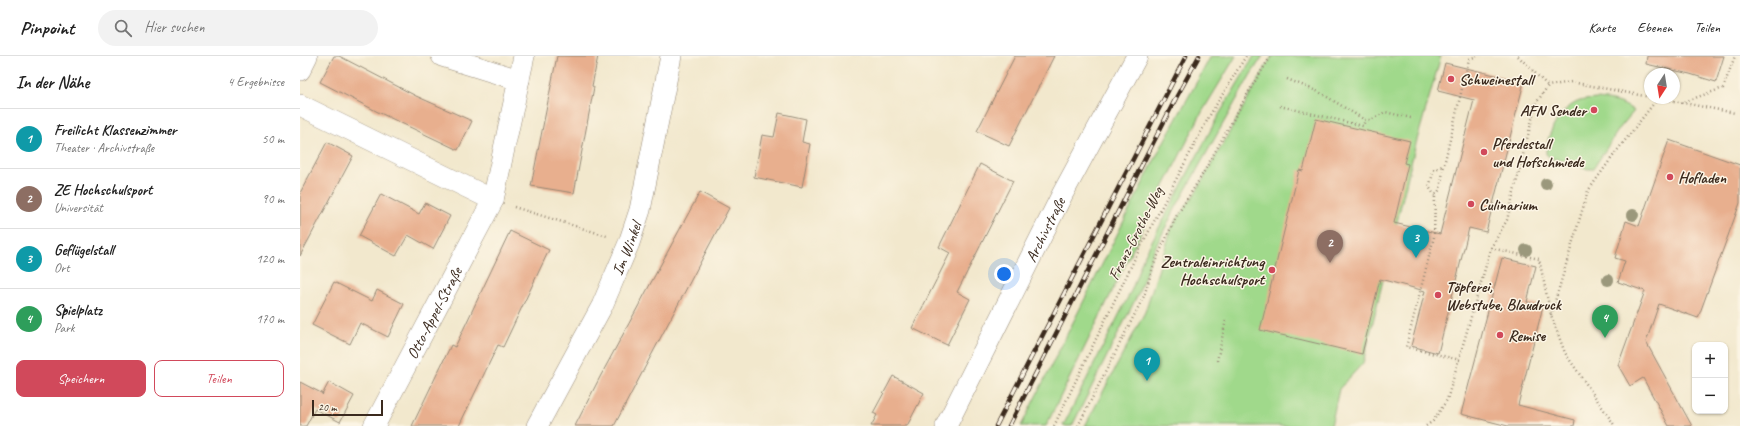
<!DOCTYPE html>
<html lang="de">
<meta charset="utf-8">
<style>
:root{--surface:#fff;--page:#f2f2f2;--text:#222;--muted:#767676;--line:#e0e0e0;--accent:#d1495b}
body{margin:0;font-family:Caveat,sans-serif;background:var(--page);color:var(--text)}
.controls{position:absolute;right:12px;bottom:12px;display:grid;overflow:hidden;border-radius:8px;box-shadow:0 1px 3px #0004}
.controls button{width:36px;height:36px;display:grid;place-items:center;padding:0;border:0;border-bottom:1px solid var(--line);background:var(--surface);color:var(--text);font:20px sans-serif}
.compass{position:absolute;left:1344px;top:12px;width:36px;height:36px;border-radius:50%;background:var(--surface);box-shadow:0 1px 3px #0004;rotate:192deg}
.scale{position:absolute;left:12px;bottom:10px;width:71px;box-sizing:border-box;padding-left:4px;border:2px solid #3b2a1e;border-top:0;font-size:11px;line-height:14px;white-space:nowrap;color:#3b2a1e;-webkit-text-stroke:3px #fcf5e5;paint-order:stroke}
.you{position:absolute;left:704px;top:218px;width:14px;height:14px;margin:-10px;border:3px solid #fff;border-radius:50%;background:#1a73e8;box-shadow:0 0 0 6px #1a73e833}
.badge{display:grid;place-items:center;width:26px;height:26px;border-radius:50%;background:var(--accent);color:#fff;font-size:13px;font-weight:700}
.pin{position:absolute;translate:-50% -33px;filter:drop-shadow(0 1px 2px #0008)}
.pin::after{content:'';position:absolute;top:21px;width:14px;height:12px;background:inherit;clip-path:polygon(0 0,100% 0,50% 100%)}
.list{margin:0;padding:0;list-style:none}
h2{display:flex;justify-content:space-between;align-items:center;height:52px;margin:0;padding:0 16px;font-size:17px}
h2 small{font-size:13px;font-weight:400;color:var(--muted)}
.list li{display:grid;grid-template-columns:26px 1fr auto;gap:12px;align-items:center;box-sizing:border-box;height:60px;padding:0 16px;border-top:1px solid var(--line)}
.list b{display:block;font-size:15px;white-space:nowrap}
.list p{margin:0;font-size:13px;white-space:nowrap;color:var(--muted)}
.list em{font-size:13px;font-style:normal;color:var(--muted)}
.actions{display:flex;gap:8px;padding:12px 16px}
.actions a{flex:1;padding:9px 0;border:1px solid var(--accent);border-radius:8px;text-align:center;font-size:14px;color:var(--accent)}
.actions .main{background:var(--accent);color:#fff}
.icon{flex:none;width:22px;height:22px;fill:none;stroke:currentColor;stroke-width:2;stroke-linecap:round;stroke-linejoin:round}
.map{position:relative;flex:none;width:1440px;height:370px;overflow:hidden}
header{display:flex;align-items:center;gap:24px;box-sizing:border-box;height:56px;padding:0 20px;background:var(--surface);border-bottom:1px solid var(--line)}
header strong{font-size:19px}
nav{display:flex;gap:22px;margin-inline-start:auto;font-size:14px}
.search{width:280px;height:36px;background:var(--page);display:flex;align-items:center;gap:10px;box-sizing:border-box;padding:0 14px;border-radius:22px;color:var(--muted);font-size:15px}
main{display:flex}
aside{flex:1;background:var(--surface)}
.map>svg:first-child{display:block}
</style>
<header>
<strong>Pinpoint</strong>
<div class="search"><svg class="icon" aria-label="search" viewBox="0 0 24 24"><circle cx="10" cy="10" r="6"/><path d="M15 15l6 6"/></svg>Hier suchen</div>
<nav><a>Karte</a><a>Ebenen</a><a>Teilen</a></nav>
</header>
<main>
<aside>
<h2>In der Nähe<small>4 Ergebnisse</small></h2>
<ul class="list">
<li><span class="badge" style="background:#0f9aa8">1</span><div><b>Freilicht Klassenzimmer</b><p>Theater · Archivstraße</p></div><em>50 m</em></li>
<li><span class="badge" style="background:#8d6e63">2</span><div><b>ZE Hochschulsport</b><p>Universität</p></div><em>90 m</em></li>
<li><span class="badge" style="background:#0f9aa8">3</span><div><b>Geflügelstall</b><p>Ort</p></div><em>120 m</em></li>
<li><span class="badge" style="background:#2e9e5b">4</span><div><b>Spielplatz</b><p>Park</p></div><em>170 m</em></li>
</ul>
<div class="actions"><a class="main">Speichern</a><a>Teilen</a></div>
</aside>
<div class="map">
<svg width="1440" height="370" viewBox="0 0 1440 370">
<rect width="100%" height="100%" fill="#fcf5e5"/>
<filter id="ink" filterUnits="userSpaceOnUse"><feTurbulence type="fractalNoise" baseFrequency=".025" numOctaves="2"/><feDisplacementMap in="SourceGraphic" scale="8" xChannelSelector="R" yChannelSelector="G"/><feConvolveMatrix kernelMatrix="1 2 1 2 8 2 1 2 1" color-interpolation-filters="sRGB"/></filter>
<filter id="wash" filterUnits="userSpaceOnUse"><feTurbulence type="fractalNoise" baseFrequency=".012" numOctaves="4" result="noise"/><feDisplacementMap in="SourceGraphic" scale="16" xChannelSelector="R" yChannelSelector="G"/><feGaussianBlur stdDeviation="0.9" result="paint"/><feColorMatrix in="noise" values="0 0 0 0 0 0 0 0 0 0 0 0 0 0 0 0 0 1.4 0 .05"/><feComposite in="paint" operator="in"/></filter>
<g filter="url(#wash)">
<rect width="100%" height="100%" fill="#f2e8cd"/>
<g fill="#a0d98b" stroke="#6e8254">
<path d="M 911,0 L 936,0 L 902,56 L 861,136 L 746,370 L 721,370 L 862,89 Z"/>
<path d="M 954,0 L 963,0 L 951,18 L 875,153 L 853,196 L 839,236 L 772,370 L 763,370 L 832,233 L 843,202 L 917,62 Z"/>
<path d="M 972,0 L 1141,0 L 1115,91 L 1063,307 L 1039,333 L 1031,370 L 785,370 L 845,256 L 872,171 L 897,134 Z"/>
<path d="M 1296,43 C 1310,44 1323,46 1334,55 L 1319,73 L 1293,113 C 1278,114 1267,102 1252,103 L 1246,98 C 1246,78 1261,51 1280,45 C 1285,43 1291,44 1296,43 Z"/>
</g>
<g id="blocks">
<g fill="#e8af8e">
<path d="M 34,0 L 39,0 L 116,40 L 172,65 L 158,94 L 78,56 L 20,26 Z"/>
<path d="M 257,0 L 298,0 L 292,30 L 294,31 L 274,137 L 231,130 Z"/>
<path d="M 715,0 L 754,0 L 709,90 L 677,75 Z"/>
<path d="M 1347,0 L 1424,0 L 1416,26 L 1390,18 L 1346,8 Z"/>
<path d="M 1145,7 L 1224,26 L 1186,176 L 1169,172 L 1138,297 L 1111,290 L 1125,235 L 1080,223 L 1062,298 L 960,274 L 999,114 L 1003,115 L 1016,63 L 1110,85 L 1104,107 L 1108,108 L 1094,167 L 1140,178 L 1174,44 L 1138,35 Z"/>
<path d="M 479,57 L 506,63 L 502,86 L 510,88 L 502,131 L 454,121 L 462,79 L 474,81 Z"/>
<path d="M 1369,84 L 1440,109 L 1440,147 L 1398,262 L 1359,248 L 1346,286 L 1392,370 L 1369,370 L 1343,322 L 1330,330 L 1318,309 L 1345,235 L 1318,226 L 1325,205 L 1315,202 L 1326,165 L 1339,170 Z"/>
<path d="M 27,86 L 53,100 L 0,200 L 0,137 Z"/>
<path d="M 680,108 L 713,125 L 657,236 L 670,243 L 647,289 L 612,272 L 650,197 L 639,191 Z"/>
<path d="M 400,136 L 429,152 L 314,370 L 275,370 L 300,321 Z"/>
<path d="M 81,138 L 119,158 L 125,147 L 150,160 L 133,193 L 108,179 L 96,200 L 59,180 Z"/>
<path d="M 210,175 L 249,194 L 203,291 L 198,289 L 159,370 L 112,370 L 151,289 L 155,291 Z"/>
<path d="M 1202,202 L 1236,210 L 1227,246 L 1243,250 L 1218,349 L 1275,364 L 1274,370 L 1208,370 L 1161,358 Z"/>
<path d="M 34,226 L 72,245 L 77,234 L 104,248 L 88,281 L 60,267 L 50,288 L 12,269 Z"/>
<path d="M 593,320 L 624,337 L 607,370 L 571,370 L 577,359 L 573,357 Z"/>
<path d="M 0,326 L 23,338 L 22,339 L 29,326 L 54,340 L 40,366 L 15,353 L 6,370 L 0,370 Z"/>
</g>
</g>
</g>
<g filter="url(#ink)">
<use href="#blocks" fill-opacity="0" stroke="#968976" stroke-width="1"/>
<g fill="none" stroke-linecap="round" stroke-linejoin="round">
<g stroke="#968976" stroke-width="22">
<g id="minor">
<path d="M 142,0 L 219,24"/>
<path d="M 0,14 L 7,0"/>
<path d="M 0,49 L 193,144"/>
<path id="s1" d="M 74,370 L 193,144 L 224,0"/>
<path id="s2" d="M 237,370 L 302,250 L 329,187 L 340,154 L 371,0"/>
<path id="s3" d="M 646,370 L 763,137 L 837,0"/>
</g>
</g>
<g stroke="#968976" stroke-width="2.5" stroke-dasharray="1 3" stroke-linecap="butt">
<path d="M 1218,0 L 1248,30"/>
<path d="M 987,23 L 1019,36 L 1065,64 L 1071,64 L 1085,56 L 1111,62"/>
<path d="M 1358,42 L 1435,57"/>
<path d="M 1381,47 L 1423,32 L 1435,0"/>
<path d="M 980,50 L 1063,70 L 1065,64"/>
<path d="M 1135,140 L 1129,131 L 1134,114 L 1144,109"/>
<path d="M 214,151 L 307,180"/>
<path d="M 1191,192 L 1239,203 L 1251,259 L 1265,297 L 1315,370"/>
<path d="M 1251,259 L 1288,135 L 1316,96 L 1358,42"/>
<path d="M 1160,304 L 1106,291 L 1134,181 L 1135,140 L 1140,133 L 1144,109 L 1169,3 L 1177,0"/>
<path d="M 917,305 L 926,264"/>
<path d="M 754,370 L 839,194 L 910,59 L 946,0"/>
<path d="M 778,370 L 844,240 L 854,208 L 877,159 L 901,121 L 952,30 L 971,0"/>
<path d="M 1126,370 L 1133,365 L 1147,344 L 1191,192 L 1207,164 L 1236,47 L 1248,30 L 1271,26 L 1350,41"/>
</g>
<use href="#minor" stroke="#fff" stroke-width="21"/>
<g stroke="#3b2a1e" stroke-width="4.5">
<g id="rail">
<path d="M 696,370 L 886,0"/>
<path d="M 709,370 L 877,40 L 899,0"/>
</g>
</g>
<use href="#rail" stroke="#fcf5e5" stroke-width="3" stroke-dasharray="9" stroke-linecap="butt"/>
</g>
<g fill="#9b987c">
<circle cx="1246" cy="128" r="6"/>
<circle cx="1333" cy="159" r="6"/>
<circle cx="1226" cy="194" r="6"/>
<circle cx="1308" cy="224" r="6"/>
</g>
</g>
<g fill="#d1495b" stroke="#fcf5e5" stroke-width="1.5">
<circle cx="1151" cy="23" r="4"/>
<circle cx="1294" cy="54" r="4"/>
<circle cx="1184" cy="96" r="4"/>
<circle cx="1370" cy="121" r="4"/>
<circle cx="1171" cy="148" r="4"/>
<circle cx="972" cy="214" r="4"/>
<circle cx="1138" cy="239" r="4"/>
<circle cx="1200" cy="279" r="4"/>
</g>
<g text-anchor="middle" stroke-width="3" stroke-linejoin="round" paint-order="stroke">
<g font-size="16" font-weight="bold" fill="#3b2a1e" stroke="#fcf5e5" text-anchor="start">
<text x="1159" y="29">Schweinestall</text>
<text x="1286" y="60" text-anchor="end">AFN Sender</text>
<text x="1192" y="93">Pferdestall<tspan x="1192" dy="18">und Hofschmiede</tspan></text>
<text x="1378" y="127">Hofladen</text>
<text x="1179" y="154">Culinarium</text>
<text x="964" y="211" text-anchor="end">Zentraleinrichtung<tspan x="964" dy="18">Hochschulsport</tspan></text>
<text x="1146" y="236">Töpferei,<tspan x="1146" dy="18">Webstube, Blaudruck</tspan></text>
<text x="1208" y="285">Remise</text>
</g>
<g font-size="16" fill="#3b2a1e" stroke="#fcf5e5">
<text dy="6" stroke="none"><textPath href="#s3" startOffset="220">Archivstraße</textPath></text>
<text transform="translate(835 177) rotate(-63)" y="6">Franz-Grothe-Weg</text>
<text dy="6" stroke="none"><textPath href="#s2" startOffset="199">Im Winkel</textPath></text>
<text dy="6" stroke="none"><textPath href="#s1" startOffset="128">Otto-Appel-Straße</textPath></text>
</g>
</g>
</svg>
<div class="controls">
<button>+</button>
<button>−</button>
</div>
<svg class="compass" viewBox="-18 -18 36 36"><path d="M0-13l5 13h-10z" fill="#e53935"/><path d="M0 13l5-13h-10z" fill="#767676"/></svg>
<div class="scale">20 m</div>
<div class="you"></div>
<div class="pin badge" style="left:847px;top:325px;background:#0f9aa8">1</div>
<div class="pin badge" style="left:1030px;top:207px;background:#8d6e63">2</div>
<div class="pin badge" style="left:1116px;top:202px;background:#0f9aa8">3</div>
<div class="pin badge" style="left:1305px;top:282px;background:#2e9e5b">4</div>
</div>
</main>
